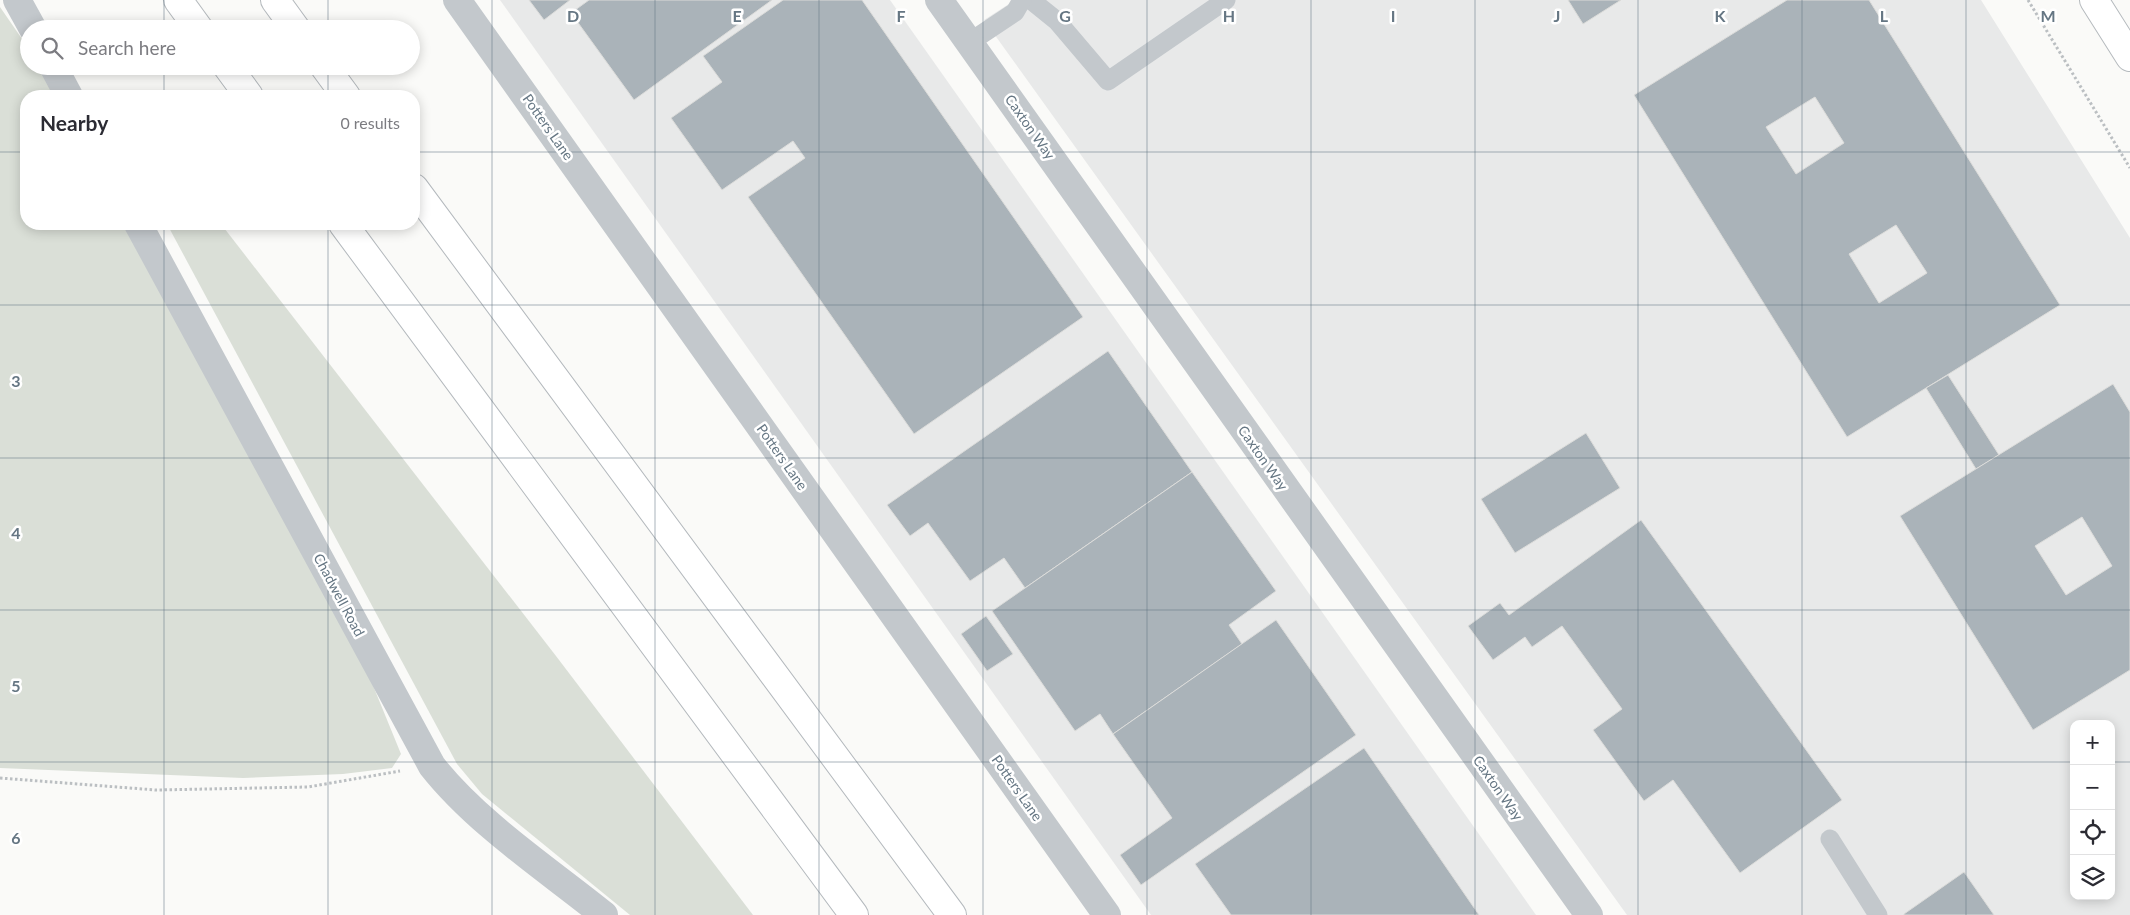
<!DOCTYPE html>
<meta charset="utf-8">
<style>
:root{--surface:#fff;--page:#f7f7f7;--text:#2b2b33;--muted:#7c7c81;--line:#e1e1e2}
body{margin:0;font-family:Lato,sans-serif;background:var(--page);color:var(--text)}
.controls{position:absolute;right:15px;bottom:15px;display:grid;overflow:hidden;border-radius:10px;box-shadow:0 2px 12px #0003}
.controls button{width:45px;height:45px;display:grid;place-items:center;padding:0;border:0;border-bottom:1px solid var(--line);background:var(--surface);color:var(--text);font:25px sans-serif}
.list{margin:0;padding:0;list-style:none}
h2{display:flex;justify-content:space-between;align-items:center;height:65px;margin:0;padding:0 20px;font-size:21px}
h2 small{font-size:16px;font-weight:400;color:var(--muted)}
.icon{flex:none;width:28px;height:28px;fill:none;stroke:currentColor;stroke-width:2;stroke-linecap:round;stroke-linejoin:round}
.map{position:relative;flex:none;width:2130px;height:915px;overflow:hidden}
.search{position:absolute;background:var(--surface);box-shadow:0 2px 12px #0003;left:20px;top:20px;width:400px;height:55px;display:flex;align-items:center;gap:12px;box-sizing:border-box;padding:0 18px;border-radius:28px;color:var(--muted);font-size:19px}
.panel{position:absolute;background:var(--surface);box-shadow:0 2px 12px #0003;left:20px;top:90px;width:400px;height:140px;border-radius:20px}
.map>svg:first-child{display:block}
</style>
<div class="map">
<svg width="2130" height="915" viewBox="0 0 2130 915">
<rect width="100%" height="100%" fill="#fafaf8"/>
<g fill="#e8e9e9" fill-rule="evenodd">
<path d="M 500,0 L 890,0 L 1536,915 L 1151,915 Z"/>
<path d="M 1015,0 L 1981,0 L 2130,238 L 2130,915 L 1627,915 L 984,20 ZM 2074,724 L 2111,724 L 2111,896 L 2074,896 Z"/>
</g>
<g fill="#dadfd7">
<path d="M 0,7 L 29,49 L 29,66 L 41,66 L 57,96 L 26,96 L 26,224 L 127,224 L 354,639 L 401,754 L 392,768 L 343,774 L 243,778 L 0,768 Z"/>
<path d="M 167,224 L 221,224 L 556,656 L 753,915 L 630,915 L 482,794 L 457,764 Z"/>
</g>
<g fill="#aab3b9" stroke="#dcdcda" fill-rule="evenodd">
<path d="M 529,0 L 570,0 L 544,20 Z"/>
<path d="M 589,0 L 772,0 L 634,100 L 571,13 Z"/>
<path d="M 783,0 L 862,0 L 1083,317 L 914,434 L 748,197 L 805,158 L 793,141 L 722,190 L 671,118 L 722,82 L 703,56 Z"/>
<path d="M 1568,0 L 1621,0 L 1583,24 Z"/>
<path d="M 1787,0 L 1869,0 L 2060,305 L 1847,437 L 1634,95 ZM 1815,97 L 1844,143 L 1796,174 L 1766,127 ZM 1896,225 L 1927,273 L 1879,303 L 1849,254 Z"/>
<path d="M 1108,351 L 1192,472 L 1025,588 L 1004,558 L 970,581 L 928,523 L 910,536 L 887,505 Z"/>
<path d="M 1948,375 L 1999,455 L 1976,469 L 1926,388 Z"/>
<path d="M 2113,384 L 2130,412 L 2130,670 L 2033,730 L 1900,516 ZM 2082,517 L 2112,566 L 2066,595 L 2035,546 Z"/>
<path d="M 1586,433 L 1620,488 L 1515,553 L 1481,499 Z"/>
<path d="M 1192,472 L 1276,591 L 1229,625 L 1242,644 L 1113,734 L 1100,714 L 1075,731 L 992,611 Z"/>
<path d="M 1641,520 L 1842,800 L 1740,873 L 1673,780 L 1644,801 L 1593,730 L 1622,709 L 1562,626 L 1532,647 L 1525,637 L 1493,660 L 1468,626 L 1500,603 L 1509,615 Z"/>
<path d="M 986,616 L 1013,654 L 987,671 L 961,634 Z"/>
<path d="M 1276,620 L 1356,735 L 1141,885 L 1120,855 L 1172,818 L 1113,734 Z"/>
<path d="M 1364,748 L 1479,915 L 1231,915 L 1195,864 Z"/>
<path d="M 1964,872 L 1994,915 L 1904,915 L 1904,914 Z"/>
</g>
<g fill="none" stroke-linecap="round" stroke-linejoin="round">
<g stroke="#b5babe" stroke-width="30">
<path id="primary" d="M 2094,0 L 2130,57"/>
</g>
<g stroke="#b4b9bd" stroke-width="30">
<g id="highway">
<path d="M 178,0 L 199,29"/>
<path d="M 275,0 L 296,29"/>
<path d="M 227,66 L 249,96"/>
<path d="M 324,66 L 346,96"/>
<path d="M 414,188 L 952,915"/>
<path d="M 343,224 L 854,915"/>
</g>
</g>
<g stroke="#bbbfc2" stroke-width="3" stroke-dasharray="2.5 2.5" stroke-linecap="butt">
<path d="M 2028,0 L 2130,168"/>
<path d="M 0,778 L 156,790 L 308,787 L 400,771"/>
</g>
<g stroke="#c3c8cc" stroke-width="19">
<path d="M 1031,0 L 1057,21 L 1108,81 L 1226,0"/>
<path d="M 970,42 L 1015,12 L 1022,0"/>
<path d="M 1830,839 L 1878,915"/>
</g>
<g stroke="#c3c8cc" stroke-width="28">
<path d="M 17,0 L 33,29"/>
<path d="M 457,0 L 1107,915"/>
<path d="M 939,0 L 1589,915"/>
<path d="M 53,66 L 69,96"/>
<path d="M 138,224 L 432,766 C 477,823 547,869 604,915"/>
</g>
<use href="#primary" stroke="#fff" stroke-width="28"/>
<use href="#highway" stroke="#fff" stroke-width="28"/>
</g>
<path fill="none" stroke="#657683" stroke-width="1" stroke-opacity="0.55" d="M 164,0 L 164,29M 328,0 L 328,29M 492,0 L 492,915M 655,0 L 655,915M 819,0 L 819,915M 983,0 L 983,915M 1147,0 L 1147,915M 1311,0 L 1311,915M 1475,0 L 1475,915M 1638,0 L 1638,915M 1802,0 L 1802,915M 1966,0 L 1966,915M 164,66 L 164,96M 328,66 L 328,96M 0,152 L 26,152M 414,152 L 2130,152M 164,224 L 164,915M 328,224 L 328,915M 0,305 L 2130,305M 0,458 L 2130,458M 0,610 L 2130,610M 0,762 L 2074,762M 2111,762 L 2130,762"/>
<g text-anchor="middle" stroke-width="5" stroke-linejoin="round" paint-order="stroke">
<g font-size="14" fill="#657683" stroke="#fff">
<text transform="translate(548 127) rotate(55)" y="5">Potters Lane</text>
<text transform="translate(1030 127) rotate(55)" y="5">Caxton Way</text>
<text transform="translate(782 457) rotate(55)" y="5">Potters Lane</text>
<text transform="translate(1263 458) rotate(55)" y="5">Caxton Way</text>
<text transform="translate(339 595) rotate(62)" y="5">Chadwell Road</text>
<text transform="translate(1017 788) rotate(55)" y="5">Potters Lane</text>
<text transform="translate(1498 788) rotate(55)" y="5">Caxton Way</text>
</g>
</g>
<g font-size="16" text-anchor="middle" font-weight="bold" fill="#657683" stroke="#fff" stroke-width="5" stroke-linejoin="round" paint-order="stroke">
<text x="573" y="22">D</text>
<text x="737" y="22">E</text>
<text x="901" y="22">F</text>
<text x="1065" y="22">G</text>
<text x="1229" y="22">H</text>
<text x="1393" y="22">I</text>
<text x="1557" y="22">J</text>
<text x="1720" y="22">K</text>
<text x="1884" y="22">L</text>
<text x="2048" y="22">M</text>
<text x="16" y="387">3</text>
<text x="16" y="539">4</text>
<text x="16" y="692">5</text>
<text x="16" y="844">6</text>
</g>
</svg>
<div class="controls">
<button>+</button>
<button>−</button>
<button><svg class="icon" aria-label="locate" viewBox="0 0 24 24"><circle cx="12" cy="12" r="6"/><path d="M12 2v4M12 18v4M2 12h4M18 12h4"/></svg></button>
<button><svg class="icon" aria-label="layers" viewBox="0 0 24 24"><path d="M12 4l9 5-9 5-9-5zM3 14l9 5 9-5"/></svg></button>
</div>
<div class="search"><svg class="icon" aria-label="search" viewBox="0 0 24 24"><circle cx="10" cy="10" r="6"/><path d="M15 15l6 6"/></svg>Search here</div>
<section class="panel">
<h2>Nearby<small>0 results</small></h2>
<ul class="list">
</ul>
</section>
</div>
